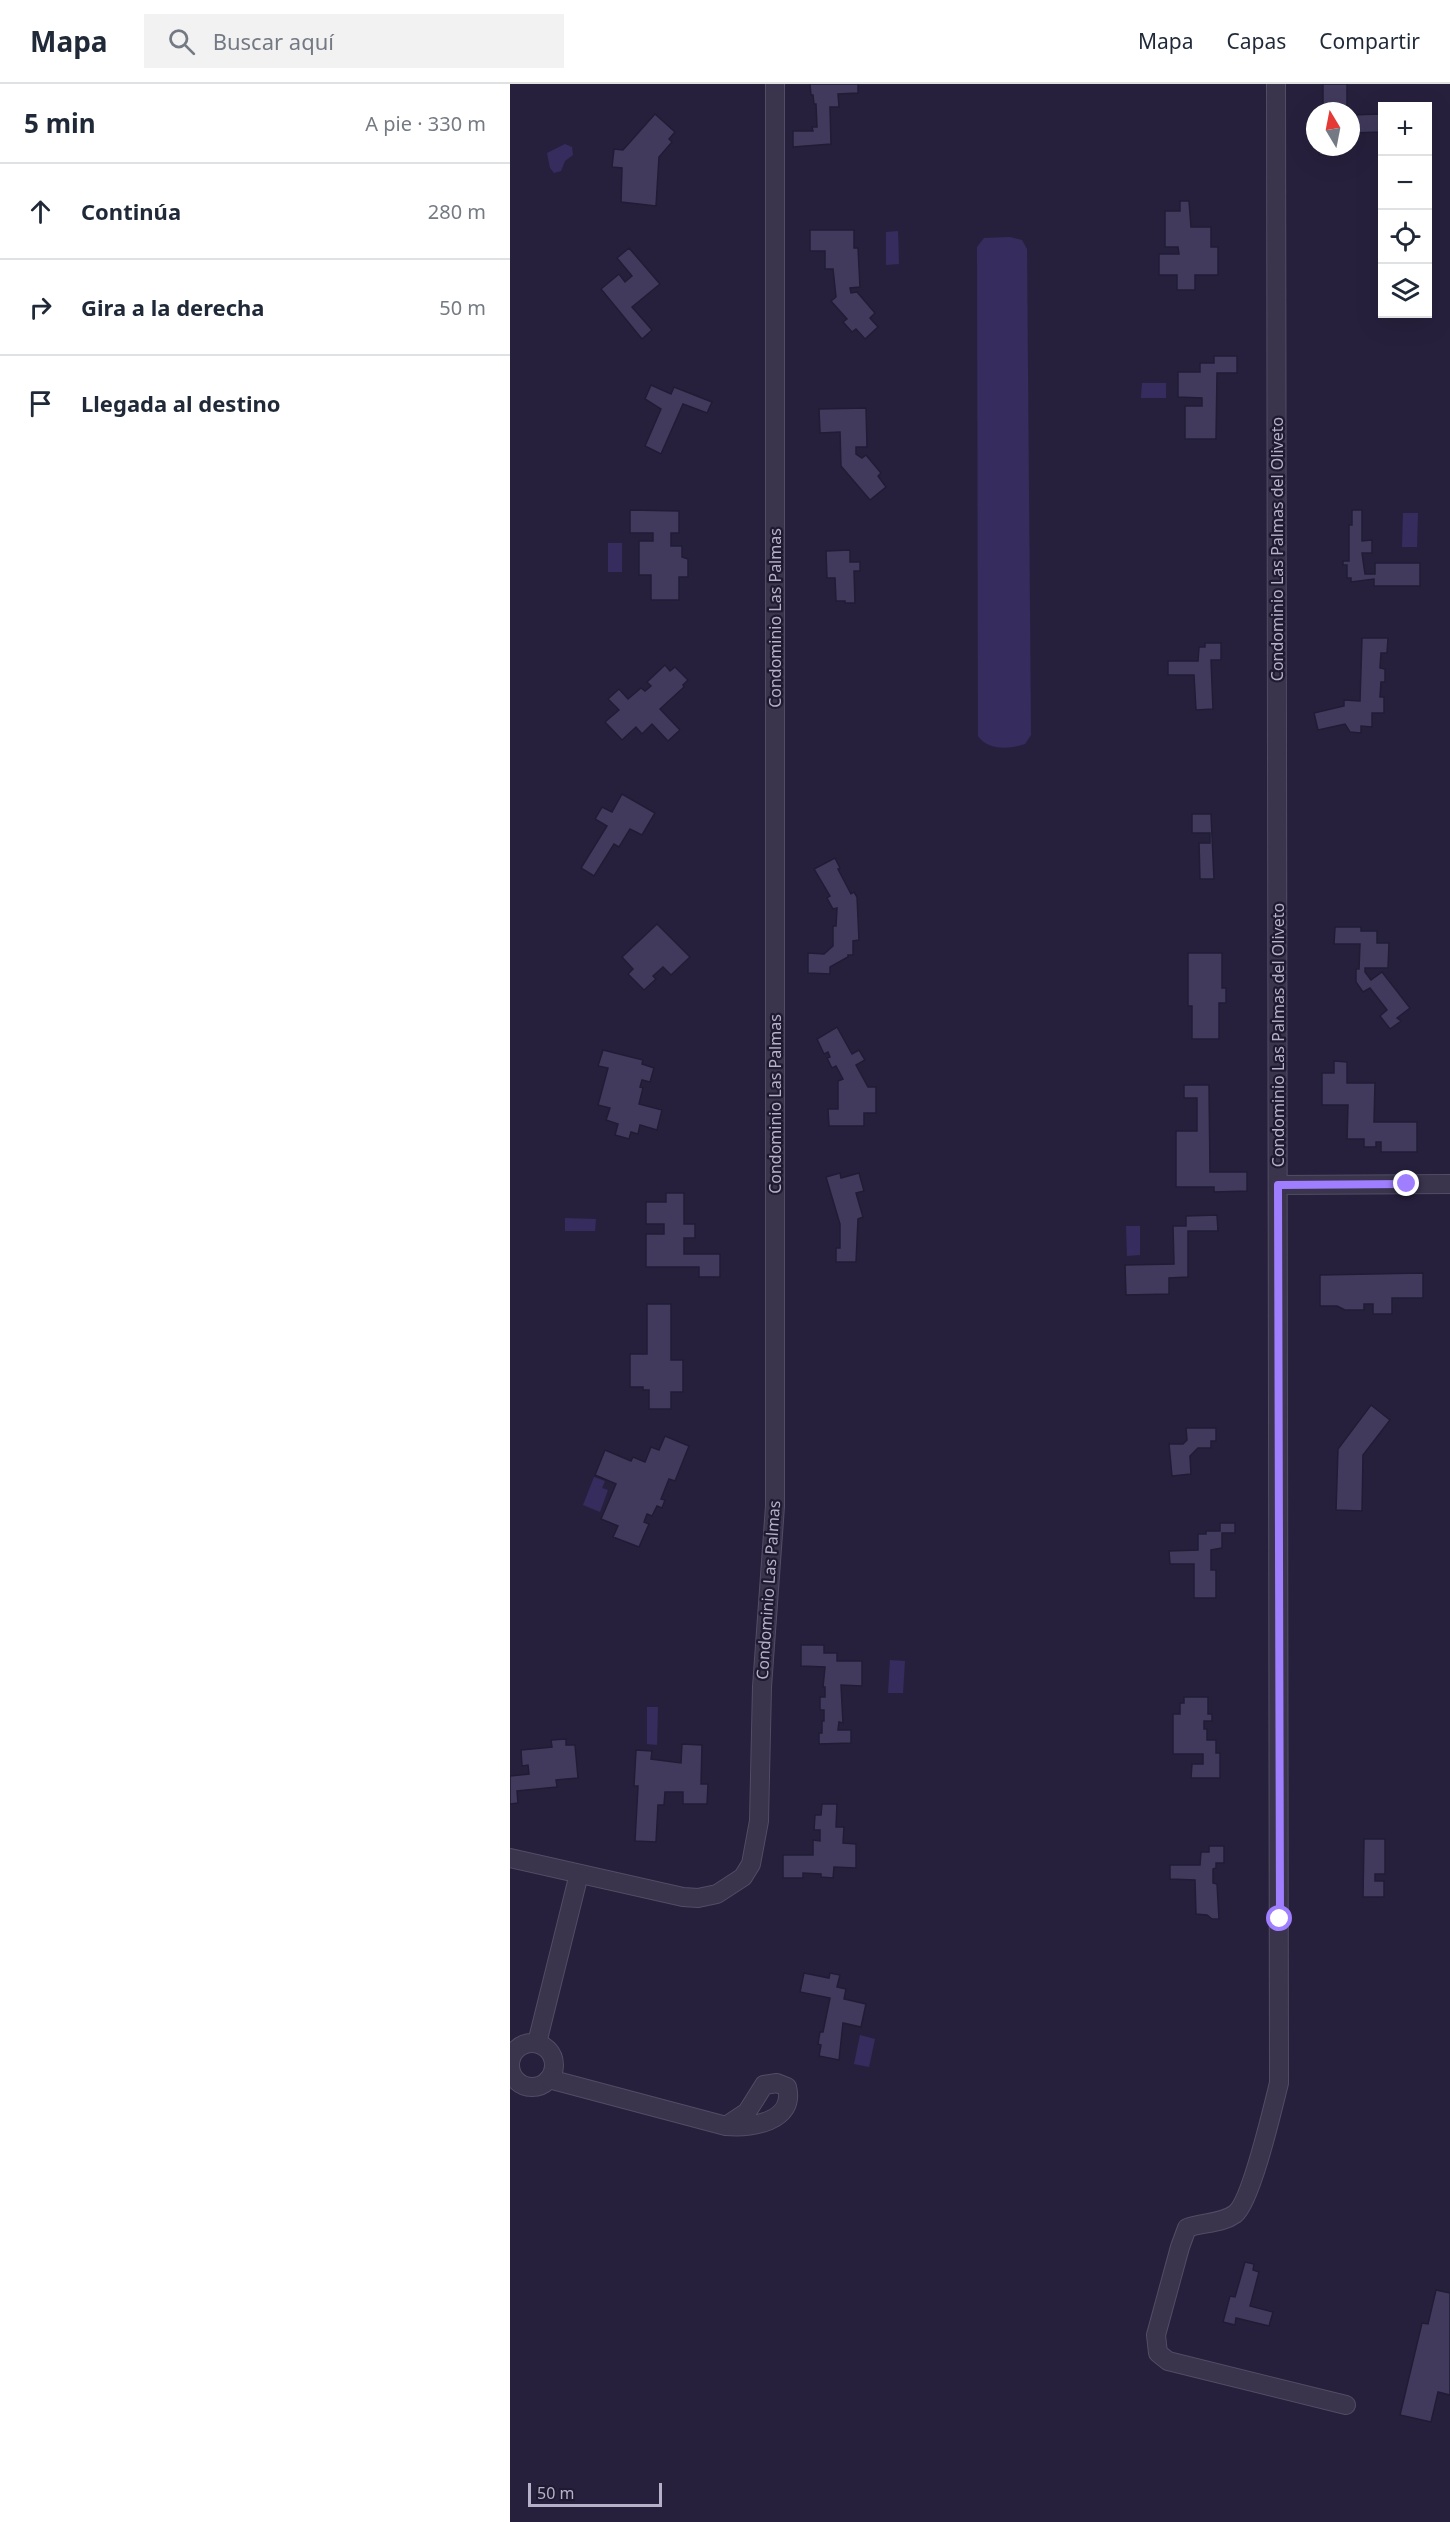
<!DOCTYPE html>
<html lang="es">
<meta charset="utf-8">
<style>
:root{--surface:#fff;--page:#f2f2f3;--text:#1f2937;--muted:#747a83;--line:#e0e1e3}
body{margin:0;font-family:"Noto Sans",sans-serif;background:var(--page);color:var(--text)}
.controls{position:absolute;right:18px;top:18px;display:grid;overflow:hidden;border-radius:0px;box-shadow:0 6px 24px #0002}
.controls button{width:54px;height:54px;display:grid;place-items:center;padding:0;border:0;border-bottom:2px solid var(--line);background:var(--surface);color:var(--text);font:30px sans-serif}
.compass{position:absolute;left:796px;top:18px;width:54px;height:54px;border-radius:50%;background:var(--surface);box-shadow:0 6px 24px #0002;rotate:350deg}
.scale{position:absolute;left:18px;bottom:15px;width:134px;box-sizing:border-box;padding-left:6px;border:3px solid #b6b0c9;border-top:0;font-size:16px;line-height:21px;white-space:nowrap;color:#b6b0c9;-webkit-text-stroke:4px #1f1a32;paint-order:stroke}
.stop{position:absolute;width:18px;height:18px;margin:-14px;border:4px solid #9f7eff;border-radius:50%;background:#fff}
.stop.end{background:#9f7eff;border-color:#fff;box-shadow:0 2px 6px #0008}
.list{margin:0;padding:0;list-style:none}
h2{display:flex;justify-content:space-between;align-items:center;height:78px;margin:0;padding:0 24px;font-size:26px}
h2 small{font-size:20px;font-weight:400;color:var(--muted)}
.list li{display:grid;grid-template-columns:39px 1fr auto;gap:18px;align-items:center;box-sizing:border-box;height:96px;padding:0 24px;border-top:2px solid var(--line)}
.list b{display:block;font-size:22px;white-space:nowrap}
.list em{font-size:20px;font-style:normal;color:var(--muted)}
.icon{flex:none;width:33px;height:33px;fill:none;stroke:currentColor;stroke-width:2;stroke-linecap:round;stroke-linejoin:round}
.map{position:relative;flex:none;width:940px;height:2438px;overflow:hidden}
header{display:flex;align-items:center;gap:36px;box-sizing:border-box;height:84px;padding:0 30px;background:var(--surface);border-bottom:2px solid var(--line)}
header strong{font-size:28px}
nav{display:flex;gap:33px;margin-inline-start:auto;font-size:21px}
.search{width:420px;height:54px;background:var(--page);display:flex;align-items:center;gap:15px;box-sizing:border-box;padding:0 21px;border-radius:0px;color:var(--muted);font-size:22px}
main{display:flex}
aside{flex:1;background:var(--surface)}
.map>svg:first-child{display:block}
</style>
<header>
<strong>Mapa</strong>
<div class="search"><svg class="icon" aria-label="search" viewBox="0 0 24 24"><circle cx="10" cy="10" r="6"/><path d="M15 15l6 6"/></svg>Buscar aquí</div>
<nav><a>Mapa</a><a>Capas</a><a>Compartir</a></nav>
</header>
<main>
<aside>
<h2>5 min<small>A pie · 330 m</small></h2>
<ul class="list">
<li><svg class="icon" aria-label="ahead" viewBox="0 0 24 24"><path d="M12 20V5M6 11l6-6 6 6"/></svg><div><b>Continúa</b></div><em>280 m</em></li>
<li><svg class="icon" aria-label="right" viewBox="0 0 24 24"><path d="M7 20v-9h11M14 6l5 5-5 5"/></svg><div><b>Gira a la derecha</b></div><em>50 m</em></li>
<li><svg class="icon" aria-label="arrive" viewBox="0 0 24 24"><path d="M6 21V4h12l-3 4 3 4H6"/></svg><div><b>Llegada al destino</b></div></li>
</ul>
</aside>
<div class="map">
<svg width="940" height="2438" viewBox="0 0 940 2438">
<rect width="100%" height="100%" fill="#27203d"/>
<g fill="#362c5d">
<path d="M 55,60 L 62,63 L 63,71 L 55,77 L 51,87 L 44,89 L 40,84 L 37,69 Z"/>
<path d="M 388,147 L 389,180 L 376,181 L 376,148 Z"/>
<path d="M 500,153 L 512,156 L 517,165 L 521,651 L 515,660 C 500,665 478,667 468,652 L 467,163 L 474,154 Z"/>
<path d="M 632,299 L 656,299 L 656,314 L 631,314 Z"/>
<path d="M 893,429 L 908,429 L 907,463 L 892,463 Z"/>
<rect x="98" y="459" width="14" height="29"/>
<path d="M 55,1134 L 86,1135 L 85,1147 L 55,1147 Z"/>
<path d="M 616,1142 L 630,1142 L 630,1171 L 617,1172 Z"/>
<path d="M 84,1393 L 95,1397 L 92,1404 L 98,1406 L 90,1428 L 73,1421 Z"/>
<path d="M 380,1576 L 395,1577 L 393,1609 L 378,1609 Z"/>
<path d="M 137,1623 L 148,1623 L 147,1661 L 137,1660 Z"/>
<path d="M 350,1951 L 365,1955 L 359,1983 L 344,1980 Z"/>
</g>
<g fill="#413a5c" stroke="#211c34" stroke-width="1.5">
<path d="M 300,0 L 348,0 L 348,9 L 328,10 L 329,23 L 320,23 L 321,60 L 283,63 L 283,47 L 303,47 L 302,43 L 307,43 L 306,20 L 304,20 L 303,11 L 301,11 Z"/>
<rect x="813" y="0" width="24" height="27"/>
<path d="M 145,30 L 165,48 L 159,55 L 162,58 L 149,73 L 146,122 L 111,118 L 112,84 L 102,83 L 104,65 L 113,66 Z"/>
<path d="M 870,30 L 870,48 L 841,49 L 841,31 Z"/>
<rect x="809" y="63" width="15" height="8"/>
<path d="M 670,117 L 679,117 L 681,143 L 701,143 L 701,163 L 708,163 L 708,191 L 685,191 L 685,206 L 667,206 L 667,191 L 649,191 L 649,170 L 669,170 L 668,163 L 655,163 L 655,127 L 670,127 Z"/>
<path d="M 300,146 L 344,146 L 344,164 L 348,164 L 350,203 L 340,204 L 341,209 L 347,208 L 365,229 L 360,234 L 368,243 L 355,255 L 346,245 L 342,248 L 333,238 L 337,235 L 321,217 L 326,213 L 323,185 L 315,185 L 315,167 L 300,167 Z"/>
<path d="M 119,164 L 150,200 L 122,223 L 142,246 L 132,255 L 91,205 L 109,190 L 115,198 L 122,192 L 107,174 Z"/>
<path d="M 704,272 L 727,272 L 727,289 L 707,289 L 706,355 L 675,355 L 675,322 L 692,322 L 692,314 L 668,313 L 668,288 L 690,288 L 690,279 L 704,279 Z"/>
<path d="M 141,301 L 161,310 L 164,303 L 202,318 L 197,329 L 173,320 L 151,370 L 135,362 L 151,325 L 135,315 Z"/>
<path d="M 356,324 L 357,363 L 346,363 L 346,370 L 352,374 L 356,371 L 371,389 L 368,392 L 376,403 L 360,416 L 331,382 L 330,348 L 310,349 L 309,325 Z"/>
<path d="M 120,426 L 169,427 L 169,449 L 161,449 L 161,462 L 172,462 L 172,473 L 178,475 L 178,493 L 169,493 L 169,516 L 141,516 L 141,491 L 129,491 L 129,457 L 143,457 L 143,449 L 120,449 Z"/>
<path d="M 842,426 L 852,426 L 852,457 L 862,456 L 862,469 L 852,469 L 855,490 L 865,490 L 865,479 L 910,479 L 910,502 L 864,502 L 864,495 L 841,498 L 841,494 L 837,494 L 837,481 L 833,481 L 833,477 L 839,477 L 839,441 L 842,441 Z"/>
<path d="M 340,466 L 340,478 L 350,478 L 350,487 L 344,487 L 345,519 L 335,519 L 335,517 L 326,517 L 325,494 L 317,494 L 316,467 Z"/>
<path d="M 852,554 L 878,554 L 877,569 L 871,569 L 870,584 L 875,585 L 875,598 L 871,598 L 870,613 L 874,613 L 874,629 L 862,629 L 862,643 L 851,642 L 851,649 L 840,648 L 835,640 L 808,646 L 804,629 L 834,622 L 834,616 L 850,617 Z"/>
<path d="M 695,559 L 711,559 L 711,576 L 701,576 L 703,625 L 686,626 L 684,591 L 658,591 L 658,577 L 688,577 L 689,563 L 695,563 Z"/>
<path d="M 155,581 L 160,587 L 165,583 L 178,596 L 173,601 L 174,603 L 150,625 L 170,646 L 158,657 L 142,640 L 132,650 L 126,643 L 112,656 L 95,638 L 109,626 L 98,615 L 109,605 L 118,615 L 131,604 L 135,607 L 141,602 L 137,598 Z"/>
<path d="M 112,710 L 145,729 L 132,751 L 120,745 L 109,763 L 104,760 L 84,792 L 71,784 L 97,742 L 85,735 L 92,723 L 102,728 Z"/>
<path d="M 682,730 L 701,730 L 704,795 L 690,795 L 689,759 L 700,759 L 700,749 L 682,749 Z"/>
<path d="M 325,774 L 330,784 L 328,785 L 341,810 L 344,808 L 347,813 L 349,856 L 343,857 L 343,871 L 338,871 L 338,873 L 320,883 L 320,890 L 298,889 L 298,869 L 314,870 L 323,862 L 323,842 L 326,842 L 327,824 L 323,825 L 317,814 L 320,812 L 304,785 Z"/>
<path d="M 147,840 L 180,873 L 161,891 L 153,883 L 143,892 L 146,895 L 134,906 L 118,890 L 123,885 L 112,873 Z"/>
<path d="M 825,843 L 851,843 L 851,847 L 867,847 L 867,859 L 879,859 L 878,884 L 855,884 L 855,888 L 861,896 L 872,888 L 900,924 L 887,934 L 891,937 L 880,945 L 870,932 L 877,926 L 860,904 L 853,908 L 846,898 L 846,885 L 849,885 L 850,860 L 824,860 Z"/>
<path d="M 678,869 L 712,869 L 712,904 L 716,904 L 716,919 L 709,919 L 709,955 L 682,955 L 682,922 L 678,922 Z"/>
<path d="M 327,943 L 342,970 L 349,966 L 355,976 L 346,981 L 358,1003 L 366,1003 L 366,1029 L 354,1029 L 354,1042 L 319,1042 L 318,1025 L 328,1025 L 328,997 L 333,995 L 326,982 L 322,984 L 317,974 L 320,973 L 318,968 L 314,970 L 307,955 Z"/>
<path d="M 93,966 L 133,976 L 132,980 L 144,984 L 140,998 L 132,996 L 130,1003 L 133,1004 L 129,1020 L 152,1026 L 147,1046 L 130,1041 L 128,1050 L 121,1048 L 119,1055 L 105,1051 L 108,1040 L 96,1036 L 100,1024 L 88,1021 L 98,984 L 88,982 Z"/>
<path d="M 824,977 L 837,978 L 837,999 L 865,999 L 864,1038 L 907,1038 L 907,1068 L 871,1068 L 871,1058 L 866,1058 L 866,1063 L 854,1063 L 854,1055 L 837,1055 L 838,1021 L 812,1021 L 812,989 L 824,989 Z"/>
<path d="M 674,1001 L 699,1001 L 700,1088 L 737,1088 L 737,1107 L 704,1108 L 704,1103 L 666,1103 L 666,1047 L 687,1047 L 687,1014 L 674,1014 Z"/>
<path d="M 330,1089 L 331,1094 L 349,1089 L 354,1107 L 346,1109 L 353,1133 L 348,1135 L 346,1178 L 326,1178 L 326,1164 L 330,1164 L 330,1140 L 316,1093 Z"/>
<path d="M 156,1109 L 174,1109 L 174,1140 L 185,1140 L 185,1154 L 174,1154 L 174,1170 L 210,1170 L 210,1193 L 189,1193 L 189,1183 L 136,1183 L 136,1150 L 154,1150 L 154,1140 L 136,1140 L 136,1118 L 156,1118 Z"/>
<path d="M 707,1131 L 708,1147 L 678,1147 L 678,1193 L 659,1194 L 659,1210 L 616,1211 L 615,1181 L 664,1180 L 663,1142 L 676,1142 L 676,1132 Z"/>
<path d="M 913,1189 L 913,1214 L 882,1214 L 882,1230 L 863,1230 L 863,1220 L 854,1220 L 854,1226 L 835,1226 L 827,1222 L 810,1222 L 810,1191 Z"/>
<path d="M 137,1220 L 161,1220 L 161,1276 L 173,1276 L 173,1308 L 161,1308 L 161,1325 L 139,1325 L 139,1306 L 133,1306 L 133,1303 L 120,1303 L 120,1270 L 137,1270 Z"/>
<path d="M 861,1321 L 880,1336 L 853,1371 L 852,1427 L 826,1426 L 828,1365 Z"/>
<path d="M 676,1344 L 706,1344 L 706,1357 L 701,1357 L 701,1364 L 688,1364 L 680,1372 L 681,1390 L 662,1392 L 659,1360 L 673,1360 L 677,1356 Z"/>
<path d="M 155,1352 L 179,1362 L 165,1397 L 159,1395 L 151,1415 L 155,1416 L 152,1424 L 147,1422 L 142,1432 L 137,1430 L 134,1438 L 139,1440 L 129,1463 L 103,1453 L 108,1442 L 91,1435 L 106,1400 L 85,1391 L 95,1366 L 121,1377 L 123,1373 L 135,1378 L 141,1363 L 149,1366 Z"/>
<path d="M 710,1439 L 725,1439 L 725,1449 L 712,1449 L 712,1464 L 701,1466 L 701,1486 L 706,1486 L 706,1514 L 684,1514 L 684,1480 L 660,1480 L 659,1467 L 688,1466 L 688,1450 L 696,1450 L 696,1447 L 710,1447 Z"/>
<path d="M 291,1561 L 314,1561 L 314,1569 L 327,1569 L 327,1577 L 352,1577 L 352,1602 L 331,1601 L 333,1639 L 329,1638 L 328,1646 L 341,1646 L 341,1659 L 309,1660 L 309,1649 L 312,1649 L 312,1637 L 314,1637 L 314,1626 L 310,1626 L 310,1613 L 315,1613 L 315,1603 L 313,1603 L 315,1583 L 291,1582 Z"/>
<path d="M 674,1613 L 698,1613 L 698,1630 L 702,1630 L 702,1637 L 694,1637 L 694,1645 L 697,1645 L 697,1656 L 706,1656 L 706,1669 L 710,1669 L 710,1694 L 681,1694 L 682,1680 L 693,1680 L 693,1670 L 663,1670 L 663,1630 L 670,1630 L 670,1619 L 674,1619 Z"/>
<path d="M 56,1655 L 56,1661 L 65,1661 L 68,1694 L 46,1696 L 47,1703 L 7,1707 L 8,1719 L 0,1720 L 0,1692 L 19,1690 L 18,1681 L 12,1682 L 11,1666 L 42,1663 L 41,1656 Z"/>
<path d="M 172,1660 L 192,1661 L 191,1700 L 198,1700 L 197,1720 L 173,1720 L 173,1708 L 155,1708 L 154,1721 L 148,1721 L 146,1758 L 125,1757 L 128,1702 L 124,1702 L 126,1666 L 142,1667 L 141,1675 L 171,1679 Z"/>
<path d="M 312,1720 L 327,1720 L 326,1743 L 334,1743 L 333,1759 L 346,1760 L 346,1784 L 324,1783 L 323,1794 L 311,1793 L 311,1790 L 293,1789 L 293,1794 L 273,1794 L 273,1771 L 303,1771 L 303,1756 L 310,1757 L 310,1746 L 304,1746 L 305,1731 L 311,1731 Z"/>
<path d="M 854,1755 L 875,1755 L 875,1790 L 865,1790 L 865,1797 L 874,1797 L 874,1813 L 853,1813 Z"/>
<path d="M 699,1762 L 714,1762 L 714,1779 L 706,1779 L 706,1784 L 703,1785 L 703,1799 L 707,1800 L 709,1835 L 702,1835 L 697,1831 L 686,1830 L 685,1796 L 660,1795 L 660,1781 L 690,1781 L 691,1768 L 699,1768 Z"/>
<path d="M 294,1889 L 319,1894 L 320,1889 L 330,1891 L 327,1903 L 336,1905 L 334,1915 L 356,1920 L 351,1943 L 333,1939 L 329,1976 L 309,1972 L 311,1961 L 308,1960 L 310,1948 L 313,1948 L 320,1914 L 290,1908 Z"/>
<path d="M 735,2178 L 744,2180 L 743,2186 L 749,2188 L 740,2222 L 763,2228 L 759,2242 L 726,2234 L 725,2241 L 713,2238 L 720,2212 L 725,2213 Z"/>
<path d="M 926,2206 L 940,2209 L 940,2311 L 928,2308 L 921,2338 L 890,2331 L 912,2239 L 918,2240 Z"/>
</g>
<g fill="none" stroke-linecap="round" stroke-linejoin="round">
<g stroke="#524d65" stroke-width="20">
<g id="minor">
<path d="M 766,0 L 769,1999 C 763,2023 741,2118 725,2130 C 711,2140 693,2138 677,2144 L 670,2163 L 646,2251 L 648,2269 L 658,2277 L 836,2321"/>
<path d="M 768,1101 L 940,1100"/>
<path d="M 0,1774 L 173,1813 L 188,1814 L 207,1810 L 233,1793 L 241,1780 L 249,1737 L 252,1603 L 265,1422 L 265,0"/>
<path d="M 27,1959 L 69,1790"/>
<circle cx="22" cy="1981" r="22"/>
<path d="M 39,1995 L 216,2042 C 241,2044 286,2038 277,2003 L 267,1999 L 254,2001 L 237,2028 L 216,2042"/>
</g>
</g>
<use href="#minor" stroke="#3a344d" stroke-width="18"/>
</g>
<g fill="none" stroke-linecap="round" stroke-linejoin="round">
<path stroke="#9f7eff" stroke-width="8" d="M 770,1835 L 768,1101 L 897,1100"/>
</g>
<g text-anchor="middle" stroke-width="4.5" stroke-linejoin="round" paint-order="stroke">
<g font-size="16" fill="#b6b0c9" stroke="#1f1a32">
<text transform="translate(767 465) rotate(-90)" y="6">Condominio Las Palmas del Oliveto</text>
<text transform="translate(265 534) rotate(-90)" y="6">Condominio Las Palmas</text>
<text transform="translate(768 951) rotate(-90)" y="6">Condominio Las Palmas del Oliveto</text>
<text transform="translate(265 1020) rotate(-90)" y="6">Condominio Las Palmas</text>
<text transform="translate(258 1506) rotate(-86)" y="6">Condominio Las Palmas</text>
</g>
</g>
</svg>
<div class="controls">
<button>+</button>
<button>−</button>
<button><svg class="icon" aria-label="locate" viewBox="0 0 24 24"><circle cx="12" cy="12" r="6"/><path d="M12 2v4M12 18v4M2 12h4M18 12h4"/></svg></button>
<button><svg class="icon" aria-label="layers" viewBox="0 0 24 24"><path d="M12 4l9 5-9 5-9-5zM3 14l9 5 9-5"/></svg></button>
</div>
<svg class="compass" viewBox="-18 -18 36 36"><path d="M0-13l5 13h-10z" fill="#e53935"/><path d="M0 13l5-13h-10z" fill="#747a83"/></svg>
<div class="scale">50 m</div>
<div class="stop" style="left:770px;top:1835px"></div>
<div class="stop end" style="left:897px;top:1100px"></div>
</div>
</main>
